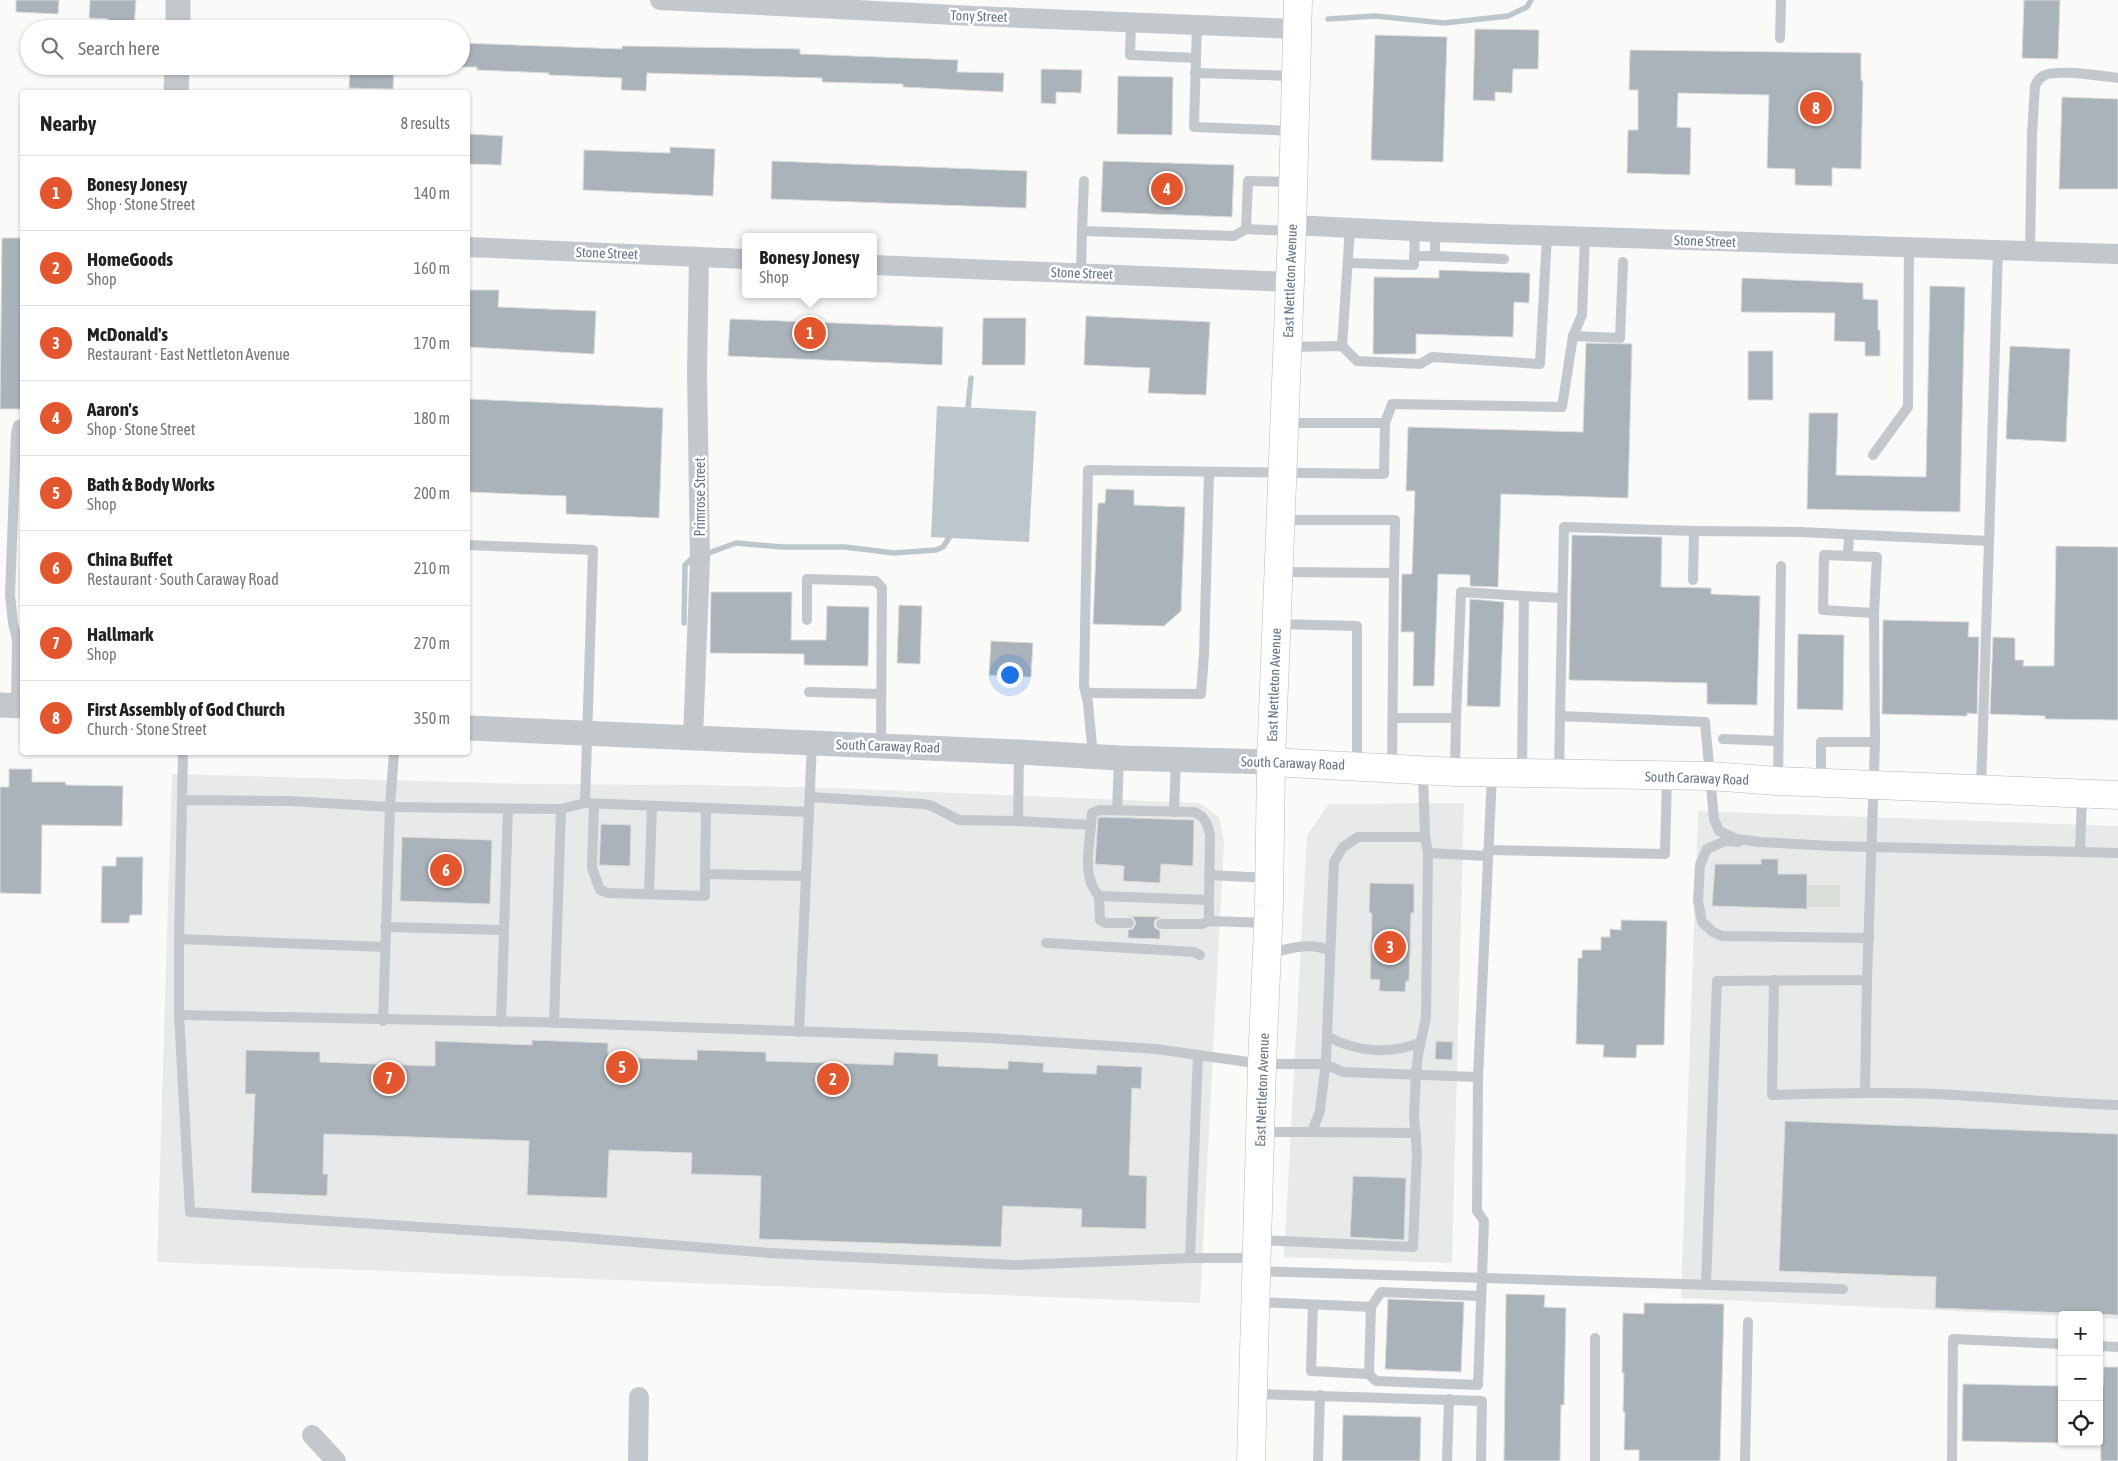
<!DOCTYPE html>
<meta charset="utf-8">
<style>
:root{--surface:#fff;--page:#f6f6f6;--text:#222;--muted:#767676;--line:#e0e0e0;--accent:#e4572e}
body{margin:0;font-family:"Asap Condensed",sans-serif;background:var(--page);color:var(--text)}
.controls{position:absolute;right:15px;bottom:15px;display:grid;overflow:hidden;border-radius:5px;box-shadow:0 1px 4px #0004}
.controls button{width:45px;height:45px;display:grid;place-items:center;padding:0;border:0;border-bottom:1px solid var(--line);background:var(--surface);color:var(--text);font:25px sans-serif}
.you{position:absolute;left:1009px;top:674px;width:18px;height:18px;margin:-12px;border:4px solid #fff;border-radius:50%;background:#1a73e8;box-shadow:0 0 0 8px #1a73e833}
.badge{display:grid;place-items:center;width:32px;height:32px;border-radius:50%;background:var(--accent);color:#fff;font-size:16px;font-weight:700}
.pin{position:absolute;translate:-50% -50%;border:2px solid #fff;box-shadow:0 1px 5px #0006}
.popup{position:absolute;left:742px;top:233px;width:135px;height:65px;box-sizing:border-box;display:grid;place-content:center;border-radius:5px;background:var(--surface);filter:drop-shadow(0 1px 4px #0005);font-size:16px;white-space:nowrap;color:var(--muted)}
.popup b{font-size:19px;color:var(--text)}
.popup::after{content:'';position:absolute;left:50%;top:100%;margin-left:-10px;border:10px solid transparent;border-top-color:var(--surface)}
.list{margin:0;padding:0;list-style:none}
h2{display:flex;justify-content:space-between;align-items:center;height:65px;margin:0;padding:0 20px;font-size:21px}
h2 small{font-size:16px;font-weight:400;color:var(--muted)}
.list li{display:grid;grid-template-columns:32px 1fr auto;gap:15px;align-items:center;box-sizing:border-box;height:75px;padding:0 20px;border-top:1px solid var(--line)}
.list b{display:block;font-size:19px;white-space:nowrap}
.list p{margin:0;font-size:16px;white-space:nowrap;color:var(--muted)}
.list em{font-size:16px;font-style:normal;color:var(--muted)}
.icon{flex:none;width:28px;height:28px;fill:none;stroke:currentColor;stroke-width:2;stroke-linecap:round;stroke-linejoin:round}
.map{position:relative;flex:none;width:2118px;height:1461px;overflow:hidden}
.search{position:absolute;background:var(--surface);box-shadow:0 1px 4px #0004;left:20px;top:20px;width:450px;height:55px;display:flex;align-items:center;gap:12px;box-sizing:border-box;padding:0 18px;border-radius:28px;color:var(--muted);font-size:19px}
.panel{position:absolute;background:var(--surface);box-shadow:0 1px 4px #0004;left:20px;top:90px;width:450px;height:665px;border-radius:5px}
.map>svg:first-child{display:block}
</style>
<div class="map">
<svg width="2118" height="1461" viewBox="0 0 2118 1461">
<rect width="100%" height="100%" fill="#fafaf8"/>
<g fill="#e8e9e9">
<path d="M 172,774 L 527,784 L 703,785 L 832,788 L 1200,803 L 1219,817 L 1224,842 L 1200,1303 L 157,1262 Z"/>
<path d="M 1464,803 L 1452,1263 L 1284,1257 L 1307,835 L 1329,804 Z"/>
<path d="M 1698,811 L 2118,826 L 2118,1319 L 2099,1318 L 2099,1315 L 2062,1316 L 1681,1298 Z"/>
</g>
<rect fill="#dadfd7" x="1807" y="885" width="33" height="22"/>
<path fill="#bbc7cb" d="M 937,406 L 1036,411 L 1029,542 L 931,537 Z"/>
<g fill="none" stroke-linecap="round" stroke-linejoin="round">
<g stroke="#bbc7cb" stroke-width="5.5">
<path d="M 1328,19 L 1375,16 L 1444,23 L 1508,16 L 1527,7 L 1531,0"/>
<path d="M 968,408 L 971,378"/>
<path d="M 706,554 L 736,543 L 782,547 L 845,547 L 894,553 L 936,550 L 943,547 L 949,538"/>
<path d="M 684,623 L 685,565 L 690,560"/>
</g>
</g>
<g fill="#aab3b9" stroke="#dcdcda">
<path d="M 16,0 L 59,0 L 58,14 L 16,12 Z"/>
<path d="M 90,0 L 136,0 L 134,29 L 108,29 L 108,19 L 89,18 Z"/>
<path d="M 2024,0 L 2060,0 L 2058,59 L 2022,58 Z"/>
<path d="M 1475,29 L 1539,30 L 1538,69 L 1513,69 L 1512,93 L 1495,92 L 1495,101 L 1473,100 Z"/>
<path d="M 1375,35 L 1447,37 L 1443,162 L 1371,160 Z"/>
<path d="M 461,43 L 622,49 L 622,46 L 800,49 L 800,54 L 958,60 L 957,72 L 1004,73 L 1003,92 L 903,87 L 903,84 L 822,82 L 822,78 L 647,73 L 646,91 L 621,90 L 622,78 L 549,75 L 549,73 L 477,70 L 477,67 L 461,67 Z"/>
<path d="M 1630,50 L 1861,53 L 1861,80 L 1863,81 L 1861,169 L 1832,168 L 1832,186 L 1795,185 L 1795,169 L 1767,168 L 1769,95 L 1678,93 L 1677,127 L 1691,128 L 1690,175 L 1627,173 L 1628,130 L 1638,130 L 1638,90 L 1629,90 Z"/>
<path d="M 350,66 L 394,66 L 393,89 L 349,88 Z"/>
<path d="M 1041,69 L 1082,70 L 1081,93 L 1056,92 L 1056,104 L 1041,103 Z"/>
<path d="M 1118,76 L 1173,77 L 1172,135 L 1117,134 Z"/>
<path d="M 2062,97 L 2118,99 L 2118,189 L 2059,189 Z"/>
<path d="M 468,134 L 503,136 L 501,165 L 468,164 Z"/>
<path d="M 670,147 L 715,149 L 713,196 L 583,190 L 584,150 L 670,153 Z"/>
<path d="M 772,161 L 1027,171 L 1026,208 L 771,199 Z"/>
<path d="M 1103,161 L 1234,165 L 1232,217 L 1101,212 Z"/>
<path d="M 2,238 L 22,238 L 22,409 L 0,409 Z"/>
<path d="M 1439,270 L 1530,273 L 1529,303 L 1514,302 L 1513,337 L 1416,334 L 1416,354 L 1373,354 L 1374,277 L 1439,278 Z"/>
<path d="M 1742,278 L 1863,283 L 1863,299 L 1878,300 L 1878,330 L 1880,330 L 1880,356 L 1865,356 L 1865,342 L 1834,341 L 1835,313 L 1741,312 Z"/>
<path d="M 1930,286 L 1965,287 L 1960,512 L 1807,509 L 1809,413 L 1838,413 L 1836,475 L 1926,477 Z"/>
<path d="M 468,290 L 499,290 L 498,307 L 596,311 L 594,354 L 468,347 Z"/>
<path d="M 1086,316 L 1210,322 L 1206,395 L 1148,393 L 1150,368 L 1084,365 Z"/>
<path d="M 983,318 L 1026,318 L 1025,365 L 982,365 Z"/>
<path d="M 730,319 L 943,327 L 942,365 L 728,356 Z"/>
<path d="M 1586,343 L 1632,344 L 1628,498 L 1501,494 L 1498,587 L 1470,586 L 1470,575 L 1438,574 L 1434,686 L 1413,686 L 1414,632 L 1401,632 L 1402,574 L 1412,574 L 1415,491 L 1406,491 L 1408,427 L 1583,432 Z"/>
<path d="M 2010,346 L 2070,349 L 2066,442 L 2006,439 Z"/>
<rect x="1748" y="351" width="25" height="49"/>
<path d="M 468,399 L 663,408 L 659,518 L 566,514 L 566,496 L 468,492 Z"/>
<path d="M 1106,489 L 1134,490 L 1134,505 L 1185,507 L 1181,611 L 1164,626 L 1093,624 L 1098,503 L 1105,503 Z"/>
<path d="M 1572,535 L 1662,537 L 1661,587 L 1711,588 L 1711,594 L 1760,596 L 1757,705 L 1707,704 L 1707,683 L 1569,680 Z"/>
<path d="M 2056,546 L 2118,547 L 2118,720 L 2045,719 L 2045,716 L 1990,714 L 1993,637 L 2015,638 L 2015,660 L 2024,660 L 2023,666 L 2054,666 Z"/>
<path d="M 711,592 L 792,592 L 791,640 L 826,640 L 827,606 L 869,607 L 868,666 L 804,665 L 804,654 L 710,653 Z"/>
<path d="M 1470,599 L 1504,602 L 1500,707 L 1467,706 Z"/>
<path d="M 899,605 L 922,606 L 920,664 L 897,663 Z"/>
<path d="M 1883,620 L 1969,622 L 1968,637 L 1979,637 L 1977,714 L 1967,713 L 1967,716 L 1882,714 Z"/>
<path d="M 1798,634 L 1844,635 L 1843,710 L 1797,709 Z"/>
<path d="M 991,641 L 1033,643 L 1031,677 L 989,675 Z"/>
<path d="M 9,769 L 32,769 L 32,782 L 65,782 L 66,785 L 123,786 L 122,826 L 42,825 L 41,894 L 0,893 L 0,787 L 9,787 Z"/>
<path d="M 1101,817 L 1194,820 L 1193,866 L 1161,864 L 1160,883 L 1123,881 L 1124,866 L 1095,864 L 1098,818 Z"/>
<path d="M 601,824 L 631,825 L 630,866 L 599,865 Z"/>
<path d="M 402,837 L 492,840 L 490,904 L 400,901 Z"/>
<path d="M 116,857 L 143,857 L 142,915 L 130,915 L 129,923 L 101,923 L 102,866 L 116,866 Z"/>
<path d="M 1761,859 L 1778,859 L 1778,874 L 1807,874 L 1807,909 L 1712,906 L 1715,864 L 1761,864 Z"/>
<path d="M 1370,883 L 1414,884 L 1414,913 L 1411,913 L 1409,981 L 1406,981 L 1405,992 L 1379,991 L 1380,980 L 1370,979 L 1372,914 L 1369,912 Z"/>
<path d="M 1128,916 L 1161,917 L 1155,920 L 1154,924 L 1155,928 L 1160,931 L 1160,939 L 1128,938 L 1128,930 L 1133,929 L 1136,923 L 1133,917 Z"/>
<path d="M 1621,920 L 1667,921 L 1664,1045 L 1637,1045 L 1636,1058 L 1603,1057 L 1604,1045 L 1576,1044 L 1578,958 L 1582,958 L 1582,950 L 1601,950 L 1601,937 L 1610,937 L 1610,929 L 1621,930 Z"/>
<path d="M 532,1040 L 608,1043 L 608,1057 L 697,1060 L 697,1050 L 766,1052 L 766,1061 L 893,1065 L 894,1052 L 938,1054 L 938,1066 L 1008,1069 L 1008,1061 L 1044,1063 L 1043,1072 L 1096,1074 L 1097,1065 L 1142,1067 L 1141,1089 L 1132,1088 L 1129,1175 L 1147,1176 L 1146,1229 L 1081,1227 L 1082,1209 L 1003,1206 L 1001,1247 L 759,1239 L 761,1176 L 691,1174 L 692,1153 L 609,1150 L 607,1198 L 527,1195 L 529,1141 L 324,1134 L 323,1174 L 328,1174 L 327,1196 L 251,1193 L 255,1094 L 245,1094 L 246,1050 L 320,1052 L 320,1062 L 435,1066 L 435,1041 L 532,1045 Z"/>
<path d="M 1436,1041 L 1453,1042 L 1452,1060 L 1435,1059 Z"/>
<path d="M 1785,1121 L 2118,1134 L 2118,1315 L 1935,1308 L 1936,1277 L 1779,1271 Z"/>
<path d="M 1353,1176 L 1406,1178 L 1404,1240 L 1350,1237 Z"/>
<path d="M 1506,1294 L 1545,1295 L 1544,1307 L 1566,1308 L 1564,1405 L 1561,1405 L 1560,1461 L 1504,1461 Z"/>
<path d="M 1388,1299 L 1464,1302 L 1461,1372 L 1385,1369 Z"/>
<path d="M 1644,1303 L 1724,1304 L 1720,1461 L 1639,1461 L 1639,1450 L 1624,1450 L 1625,1412 L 1623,1412 L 1624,1373 L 1622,1373 L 1623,1313 L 1644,1314 Z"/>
<path d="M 2104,1367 L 2118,1367 L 2118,1461 L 2101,1461 L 2099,1387 L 2103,1387 Z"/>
<path d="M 1963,1384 L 2062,1386 L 2062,1443 L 1962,1441 Z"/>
<path d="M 1343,1415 L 1421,1417 L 1420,1461 L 1342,1461 Z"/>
</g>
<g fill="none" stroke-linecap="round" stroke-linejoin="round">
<g stroke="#b3babf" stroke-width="29">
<g id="secondary">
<path d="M 1271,762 L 1455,772 L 1710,776 L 1778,781 L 2118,795"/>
<path d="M 1251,1461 L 1262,1064 L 1269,906 L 1271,762 L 1292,231 L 1298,0"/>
</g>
</g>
<g stroke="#c3c8cc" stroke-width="10">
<path d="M 1131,22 L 1130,55 L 1196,58 L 1197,25"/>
<path d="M 1780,38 L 1781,0"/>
<path d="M 1196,58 L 1194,127 L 1294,131"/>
<path d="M 1195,73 L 1294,76"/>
<path d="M 1084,181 L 1082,231 L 1234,236 L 1246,229"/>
<path d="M 1291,231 L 1246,229 L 1248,181 L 1292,182"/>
<path d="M 1435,232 L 1435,256 L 1504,259"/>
<path d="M 2030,251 L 2032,135 L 2035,86 C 2037,81 2040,77 2045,75 C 2059,69 2102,76 2118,78"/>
<path d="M 1414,256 L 1435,256"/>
<path d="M 1348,263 L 1414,265 L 1415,231"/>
<path d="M 1081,273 L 1082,231"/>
<path d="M 1573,336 L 1620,338 L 1623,262"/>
<path d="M 1342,346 L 1350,228"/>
<path d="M 1288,347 L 1342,346 L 1357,361 L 1420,364 L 1432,357 L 1540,364 L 1547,236"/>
<path d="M 1285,423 L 1385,423 L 1392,404 L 1562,407 L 1573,336 L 1582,315 L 1585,237"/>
<path d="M 1873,455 L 1908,407 L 1909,248"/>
<path d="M 1694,531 L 1800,532 L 1989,541 L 1981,788"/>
<path d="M 1989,541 L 1998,250"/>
<path d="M 468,545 L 593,550 L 585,803 L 561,809 L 554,1023"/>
<path d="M 1848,556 L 1849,535"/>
<path d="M 1279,572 L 1394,573 L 1395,520 L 1282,520"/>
<path d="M 1524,596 L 1562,598"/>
<path d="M 1874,613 L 1877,557 L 1824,555 L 1823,610 L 1874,613 L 1875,742"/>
<path d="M 807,620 L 807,579 L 876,581 L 882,588 L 881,746"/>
<path d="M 1277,624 L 1357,626 L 1357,765"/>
<path d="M 809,692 L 881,694"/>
<path d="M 1086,693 L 1201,694 L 1204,654 L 1209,473"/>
<path d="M 16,705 L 17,640 L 13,623 L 10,595 L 16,433 L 18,425 L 22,424"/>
<path d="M 1560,716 L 1564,527 L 1694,531 L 1693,580"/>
<path d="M 1393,718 L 1456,718 L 1455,772"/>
<path d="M 1456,718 L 1461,592 L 1524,596 L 1522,773"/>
<path d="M 1723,739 L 1778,741"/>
<path d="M 183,752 L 182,800 L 290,801 L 390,807 L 561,809"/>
<path d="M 1093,756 L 1088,703 L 1084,686 L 1088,470 L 1384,474 L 1385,423"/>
<path d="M 1392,767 L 1394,573"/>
<path d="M 1559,773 L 1560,716 L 1705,722 L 1714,819 L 1719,831 L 1737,839 L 1760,842 L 1832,846 L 2080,852 L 2082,795"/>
<path d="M 1778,780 L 1781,566"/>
<path d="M 810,797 L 923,804 L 932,806 L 959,820 L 1018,821 L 1019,753"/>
<path d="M 585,803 L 809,812"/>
<path d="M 594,804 L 592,868 L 600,890 L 608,893 L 705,896 L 705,874"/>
<path d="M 706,808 L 705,874 L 806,876"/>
<path d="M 1117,810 L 1119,759"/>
<path d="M 1174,812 L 1176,760"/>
<path d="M 1018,821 L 1091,825 C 1089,848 1082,878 1099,896 L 1209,900 L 1209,921 L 1268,923"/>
<path d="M 1091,825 L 1092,813 L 1100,810 L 1194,812 C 1205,816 1208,825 1210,835 L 1209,900"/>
<path d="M 1738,842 L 1725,841 L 1707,849 L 1700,865 L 1698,901 L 1702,922 L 1713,932 L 1722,936 L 1869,938"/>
<path d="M 1488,850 L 1665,854 L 1667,777"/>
<path d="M 2080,852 L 2118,853"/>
<path d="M 1428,853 L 1487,856"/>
<path d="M 1209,875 L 1269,878"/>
<path d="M 649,894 L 652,806"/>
<path d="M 1099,896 L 1100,920 L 1105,923 L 1129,923"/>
<path d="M 1161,924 L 1202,924 L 1209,921"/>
<path d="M 385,927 L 504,930"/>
<path d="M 179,939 L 182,800"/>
<path d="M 1046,943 L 1194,952 L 1200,955"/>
<path d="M 385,947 L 179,939 L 179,1015 L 190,1212 L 560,1236 L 770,1253 L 1015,1265 L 1190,1258"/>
<path d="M 1268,954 C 1287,949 1311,941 1330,951"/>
<path d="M 1774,980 L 1772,1095 C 1827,1093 1881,1092 1936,1094 C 1997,1097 2057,1103 2118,1105"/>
<path d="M 179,1015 L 537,1022 L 989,1038 L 1156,1049 L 1198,1055"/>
<path d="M 383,1021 L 390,807 L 394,752"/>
<path d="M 501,1022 L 508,809"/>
<path d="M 799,1032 L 812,744"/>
<path d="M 1327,1036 C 1355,1052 1391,1055 1421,1042"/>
<path d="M 1865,1092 L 1867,980"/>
<path d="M 1260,1132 L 1312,1132 L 1320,1111 L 1326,1060 L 1334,862 L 1343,847 L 1358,837 L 1425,837"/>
<path d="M 1312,1132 L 1416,1133"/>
<path d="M 1258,1240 L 1413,1247 L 1417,1153 L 1414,1116 L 1416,1074 L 1418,1055 L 1426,1017 L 1428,853 L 1425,837 L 1423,771"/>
<path d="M 1256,1258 L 1190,1258 L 1198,1055 L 1262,1064 L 1325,1064 L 1343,1072 L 1478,1077"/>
<path d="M 1257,1271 L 1843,1289"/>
<path d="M 1706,1285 L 1717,981 L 1867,980 L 1875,742 L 1821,742 L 1821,782"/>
<path d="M 1257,1302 L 1371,1307 L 1381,1292 L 1480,1296"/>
<path d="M 1313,1305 L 1311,1371 L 1369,1374"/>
<path d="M 1371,1307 L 1369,1374 L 1376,1381 L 1478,1385 L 1484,1221 L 1477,1211 L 1478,1077 L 1492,774"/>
<path d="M 2099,1346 L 2118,1347"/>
<path d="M 1253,1394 L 1482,1401 L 1481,1461"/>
<path d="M 1318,1461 L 1320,1395"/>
<path d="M 1447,1461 L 1449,1399"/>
<path d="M 1595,1461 L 1595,1338"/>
<path d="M 1745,1461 L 1748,1322"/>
<path d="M 1952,1461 L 1953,1339 L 2062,1344"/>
</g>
<g stroke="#c3c8cc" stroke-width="20">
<path d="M 660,0 L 974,16 L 1297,29"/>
<path d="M 1292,225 L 1435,232 L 2118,254"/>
<path d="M 468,247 L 746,259"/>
<path d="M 874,265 L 1290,282"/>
<path d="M 693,738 L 700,560 L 697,372 L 699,257"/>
<path d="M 312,1435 L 336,1461"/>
<path d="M 638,1461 L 639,1397"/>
</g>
<g stroke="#c3c8cc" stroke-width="25">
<path d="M 178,29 L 178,0"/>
<path d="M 176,92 L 177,66"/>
<path d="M 0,705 L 22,706"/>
<path d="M 468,728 L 1019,752 L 1119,758 L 1271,762"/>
</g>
<use href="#secondary" stroke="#fff" stroke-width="28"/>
</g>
<g text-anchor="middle" stroke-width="5" stroke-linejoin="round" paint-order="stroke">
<g font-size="14" fill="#657683" stroke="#fff">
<text transform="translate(979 16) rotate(2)" y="5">Tony Street</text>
<text transform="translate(1705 241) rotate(2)" y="5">Stone Street</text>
<text transform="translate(607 253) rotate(2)" y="5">Stone Street</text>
<text transform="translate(1082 273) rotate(2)" y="5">Stone Street</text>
<text transform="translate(1290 281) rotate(-88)" y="5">East Nettleton Avenue</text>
<text transform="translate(700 497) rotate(-90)" y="5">Primrose Street</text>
<text transform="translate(1274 685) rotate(-88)" y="5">East Nettleton Avenue</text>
<text transform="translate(888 746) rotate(2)" y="5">South Caraway Road</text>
<text transform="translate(1293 763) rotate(2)" y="5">South Caraway Road</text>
<text transform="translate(1697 778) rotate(2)" y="5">South Caraway Road</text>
<text transform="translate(1262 1090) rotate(-88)" y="5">East Nettleton Avenue</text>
</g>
</g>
</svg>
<div class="controls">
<button>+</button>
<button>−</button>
<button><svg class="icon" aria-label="locate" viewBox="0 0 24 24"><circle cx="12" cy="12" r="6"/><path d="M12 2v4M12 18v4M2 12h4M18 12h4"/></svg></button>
</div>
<div class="you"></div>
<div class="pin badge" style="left:810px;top:333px">1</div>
<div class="popup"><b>Bonesy Jonesy</b>Shop</div>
<div class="pin badge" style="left:833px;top:1079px">2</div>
<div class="pin badge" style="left:1390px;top:947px">3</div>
<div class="pin badge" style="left:1167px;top:189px">4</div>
<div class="pin badge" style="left:622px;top:1067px">5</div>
<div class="pin badge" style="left:446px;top:870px">6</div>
<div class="pin badge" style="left:389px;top:1078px">7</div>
<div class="pin badge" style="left:1816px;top:108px">8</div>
<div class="search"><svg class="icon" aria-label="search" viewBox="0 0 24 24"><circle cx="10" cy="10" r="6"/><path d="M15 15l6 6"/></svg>Search here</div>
<section class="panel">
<h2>Nearby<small>8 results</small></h2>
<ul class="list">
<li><span class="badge">1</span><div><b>Bonesy Jonesy</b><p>Shop · Stone Street</p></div><em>140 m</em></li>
<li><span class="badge">2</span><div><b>HomeGoods</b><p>Shop</p></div><em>160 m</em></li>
<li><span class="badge">3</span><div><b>McDonald's</b><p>Restaurant · East Nettleton Avenue</p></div><em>170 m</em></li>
<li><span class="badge">4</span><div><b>Aaron's</b><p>Shop · Stone Street</p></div><em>180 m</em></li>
<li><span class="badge">5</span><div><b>Bath &amp; Body Works</b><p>Shop</p></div><em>200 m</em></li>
<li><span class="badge">6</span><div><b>China Buffet</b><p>Restaurant · South Caraway Road</p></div><em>210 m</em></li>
<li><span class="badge">7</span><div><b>Hallmark</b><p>Shop</p></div><em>270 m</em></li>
<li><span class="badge">8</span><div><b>First Assembly of God Church</b><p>Church · Stone Street</p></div><em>350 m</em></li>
</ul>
</section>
</div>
